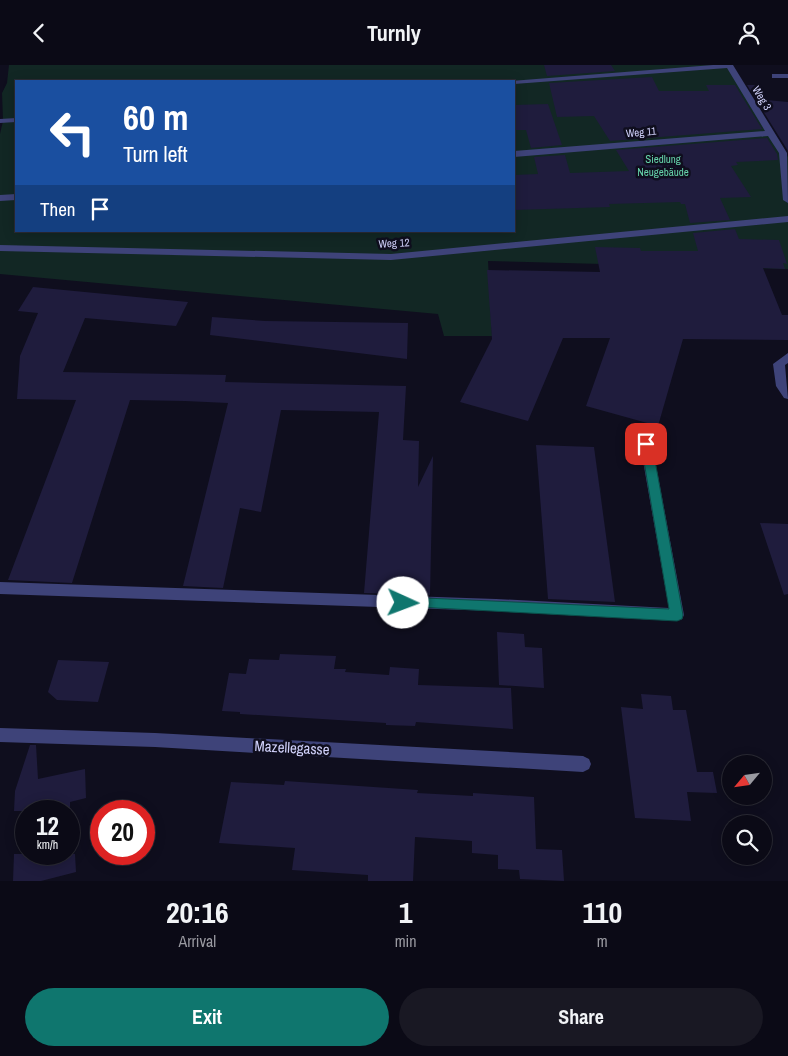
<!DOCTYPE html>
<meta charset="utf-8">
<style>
body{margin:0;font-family:"Archivo Narrow",sans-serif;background:#191823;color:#f1f3f6;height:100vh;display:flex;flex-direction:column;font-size:19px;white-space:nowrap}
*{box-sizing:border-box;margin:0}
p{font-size:16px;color:#9a9aa1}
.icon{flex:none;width:28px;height:28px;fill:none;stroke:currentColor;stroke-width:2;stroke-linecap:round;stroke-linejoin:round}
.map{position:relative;height:816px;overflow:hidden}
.sheet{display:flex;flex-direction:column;background:#0b0a16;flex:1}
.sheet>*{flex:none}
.guide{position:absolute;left:15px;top:15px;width:500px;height:152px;border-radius:0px;box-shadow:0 2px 12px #0003,0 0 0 1px #2b2b35;background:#1a4fa0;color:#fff;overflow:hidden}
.needle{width:32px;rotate:241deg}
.buttons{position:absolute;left:722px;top:690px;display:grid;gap:10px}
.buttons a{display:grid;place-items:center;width:50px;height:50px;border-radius:50%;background:#0b0a16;box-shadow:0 2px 12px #0003,0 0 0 1px #2b2b35;font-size:25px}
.speed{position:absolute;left:15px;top:735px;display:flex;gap:10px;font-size:25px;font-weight:700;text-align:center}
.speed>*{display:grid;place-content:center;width:65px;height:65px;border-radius:50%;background:#0b0a16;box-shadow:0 2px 12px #0003,0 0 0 1px #2b2b35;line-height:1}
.speed small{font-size:12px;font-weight:400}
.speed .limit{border:8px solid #d22;background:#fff;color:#111}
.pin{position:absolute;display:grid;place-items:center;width:42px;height:42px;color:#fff;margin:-21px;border-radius:10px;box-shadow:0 2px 8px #0006}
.me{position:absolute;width:55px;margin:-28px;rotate:92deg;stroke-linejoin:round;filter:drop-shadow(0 0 4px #0008)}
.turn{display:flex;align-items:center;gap:18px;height:105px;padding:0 25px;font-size:22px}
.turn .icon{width:65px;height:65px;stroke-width:2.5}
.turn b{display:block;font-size:35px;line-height:42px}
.then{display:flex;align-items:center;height:48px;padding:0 25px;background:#0003;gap:10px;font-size:19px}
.eta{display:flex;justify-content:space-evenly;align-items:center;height:85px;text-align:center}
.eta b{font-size:30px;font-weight:800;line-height:35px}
.primary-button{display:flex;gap:10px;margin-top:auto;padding:10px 25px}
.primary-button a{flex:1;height:58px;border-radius:30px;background:#0f766e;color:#fff;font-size:20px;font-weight:800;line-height:58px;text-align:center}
.primary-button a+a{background:#191823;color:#f1f3f6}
header{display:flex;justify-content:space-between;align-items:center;height:65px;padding:0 25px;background:#0b0a16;font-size:22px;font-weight:800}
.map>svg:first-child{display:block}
.green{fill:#122724;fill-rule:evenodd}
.building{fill:#1f1c3d}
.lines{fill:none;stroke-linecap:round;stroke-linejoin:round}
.minor{fill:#3e4379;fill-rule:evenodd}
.route{fill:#0f766e;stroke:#0a4d48}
.labels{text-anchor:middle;stroke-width:5;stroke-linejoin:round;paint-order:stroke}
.far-street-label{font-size:11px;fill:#d0d1fa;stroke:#0f0e1e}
.far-park-label{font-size:11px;fill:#65d2a9;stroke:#0f0e1e}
.near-street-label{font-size:15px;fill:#d0d1fa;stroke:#0f0e1e}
</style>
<header><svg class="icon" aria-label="back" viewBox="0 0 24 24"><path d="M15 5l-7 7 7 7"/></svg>Turnly<svg class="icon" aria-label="person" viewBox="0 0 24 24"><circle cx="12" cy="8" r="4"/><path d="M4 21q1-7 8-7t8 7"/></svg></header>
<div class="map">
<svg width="788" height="816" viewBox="0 0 788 816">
<rect width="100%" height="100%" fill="#0f0e1e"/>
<path class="green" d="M9 0H732L788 92V204L488 196 492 271H444L438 249 0 209V69L3 56 2 28 7 18ZM16 16H514V166H16Z"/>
<g class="building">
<path d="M544 0H611L615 6 547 11Z"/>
<path d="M652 12 659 26H709L706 20H735L762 64 610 76 594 51 557 52 549 18Z"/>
<path d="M747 20H757L766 35 788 37V86Z"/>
<path d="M548 39 562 80 531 83 526 65H514V40Z"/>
<path d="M767 73 777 89 778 95 736 97 738 100 731 101 751 132 720 133 730 155 690 158 685 139H681L680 137 609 139 610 142 514 145V110L538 109 534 92 565 90 570 108 629 106 616 85Z"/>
<path d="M735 164 739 174 779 175 787 199 783 198 785 204 763 203 782 250H788V275L683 274 658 361 586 341 610 273H563L528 356 460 337 492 274 487 205 600 207 595 182 640 183 641 186H698L693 168Z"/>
<path d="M33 222 188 237 176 261 85 253 63 307 226 310 225 317 406 321 403 375 419 376 418 422 433 391 430 530 364 528 379 347 281 345 261 447 240 443 223 523 183 521 228 338 185 336 130 335 72 518 8 515 76 335 17 334 20 291 38 248 18 246Z"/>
<path d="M212 252 265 256 408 258 407 294 210 270Z"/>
<path d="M536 380 594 382 615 537 548 534Z"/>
<path d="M760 458 788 459V529L784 530Z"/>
<path d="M497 567 524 569 525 582 542 583 544 623 499 620Z"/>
<path d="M280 589 336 591 334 604H346L345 607 389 610 390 602 419 604 418 620 511 623 513 664 416 657 415 661 386 660V658L240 649V647L222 646 229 608 246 609 249 594 279 595Z"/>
<path d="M58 595 109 597 98 637 57 635 48 627Z"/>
<path d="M641 629 671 631 673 645H686L697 707H713L717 728 687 727 691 756 635 753 621 642 643 644Z"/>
<path d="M30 680H36L38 714 85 704 86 733 70 737V746H14L15 726Z"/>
<path d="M285 716 418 725 417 728 473 731V728L534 732 536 784 562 785 564 816 520 814 519 805 498 804V790L472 788V776L415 772 413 816H368V810L292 805 295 783 219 778 231 717 284 720Z"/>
<path d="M14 789H75L76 807 41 816H13Z"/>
</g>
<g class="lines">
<g class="minor">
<path d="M713 0H733L787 88 788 138 783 135 779 88 768 71 514 92V86L765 66 727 3 514 19V16H511Z"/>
<rect x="772" y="9" width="16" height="4"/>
<path d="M16 53V57L0 58V54Z"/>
<path d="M16 129V135L0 136V130Z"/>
<path d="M788 151V157L391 195 0 186V180L391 189Z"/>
<path d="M788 288V298L785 300 788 334 784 333 776 321 773 299Z"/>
<path d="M646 375 652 379 684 550 682 554 677 556 496 546 0 529V517L496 534 669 543 640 379Z"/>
<path d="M0 663 155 668 583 691 589 694 591 699 589 704 583 707 155 682 0 677Z"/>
</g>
</g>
<path class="route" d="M646 375 652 379 683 550 682 554 677 556 399 541 397 538 399 534 403 532 669 544 641 379Z"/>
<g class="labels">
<g class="far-street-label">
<text transform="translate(762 33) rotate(59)" y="4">Weg 3</text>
<text transform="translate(641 67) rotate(-5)" y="4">Weg 11</text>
<text transform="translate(394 178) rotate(-3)" y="4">Weg 12</text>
</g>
<g class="far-park-label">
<text x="663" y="98">Siedlung<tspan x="663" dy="13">Neugebäude</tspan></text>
</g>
<g class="near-street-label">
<text transform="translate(292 683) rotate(3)" y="5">Mazellegasse</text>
</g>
</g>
</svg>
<div class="buttons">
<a><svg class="needle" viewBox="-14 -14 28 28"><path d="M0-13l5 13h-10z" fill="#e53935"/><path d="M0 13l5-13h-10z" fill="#9a9aa1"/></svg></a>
<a><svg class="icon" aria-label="search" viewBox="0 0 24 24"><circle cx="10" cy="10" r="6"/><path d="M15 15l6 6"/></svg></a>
</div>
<div class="speed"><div>12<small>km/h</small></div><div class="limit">20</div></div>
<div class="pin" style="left:646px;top:379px;background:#d93025"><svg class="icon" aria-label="arrive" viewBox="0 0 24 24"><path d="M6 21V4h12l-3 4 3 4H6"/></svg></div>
<svg class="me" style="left:403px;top:538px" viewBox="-20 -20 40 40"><circle r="19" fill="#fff"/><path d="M0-13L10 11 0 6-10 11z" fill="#0f766e"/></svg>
<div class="guide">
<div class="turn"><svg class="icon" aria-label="left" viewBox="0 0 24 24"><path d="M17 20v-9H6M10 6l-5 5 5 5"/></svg><div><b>60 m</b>Turn left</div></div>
<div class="then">Then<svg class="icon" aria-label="arrive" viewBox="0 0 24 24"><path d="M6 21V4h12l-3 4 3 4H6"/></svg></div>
</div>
</div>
<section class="sheet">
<div class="eta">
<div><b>20:16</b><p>Arrival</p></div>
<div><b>1</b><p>min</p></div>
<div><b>110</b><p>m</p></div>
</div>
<div class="primary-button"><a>Exit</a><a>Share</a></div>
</section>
